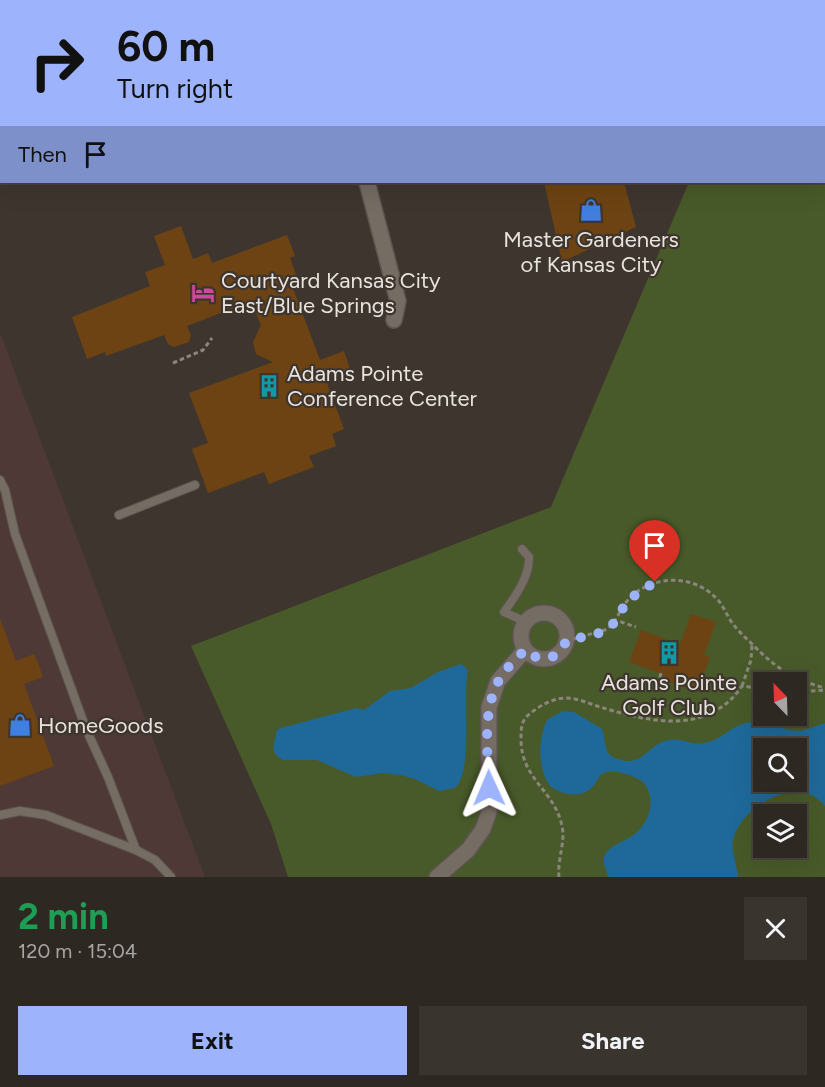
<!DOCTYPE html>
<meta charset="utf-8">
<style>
body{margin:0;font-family:Figtree,sans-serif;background:#3a342f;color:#f1f3f6;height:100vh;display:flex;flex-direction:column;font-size:22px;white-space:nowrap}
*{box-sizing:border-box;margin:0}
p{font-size:20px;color:#a7a6a5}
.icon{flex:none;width:33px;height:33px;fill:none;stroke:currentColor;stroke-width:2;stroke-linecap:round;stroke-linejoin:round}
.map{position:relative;height:877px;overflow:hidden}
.sheet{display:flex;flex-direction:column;background:#2e2822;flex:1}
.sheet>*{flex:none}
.top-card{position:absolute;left:0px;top:0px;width:825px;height:183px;box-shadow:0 6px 24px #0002,0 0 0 2px #494440;background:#9db4fd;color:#111;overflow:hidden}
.needle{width:39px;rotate:337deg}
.controls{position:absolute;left:753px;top:672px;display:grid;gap:12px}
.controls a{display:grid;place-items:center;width:54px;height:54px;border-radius:0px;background:#2e2822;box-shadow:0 6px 24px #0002,0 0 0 2px #494440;font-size:30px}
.pin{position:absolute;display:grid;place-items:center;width:51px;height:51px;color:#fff;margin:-62px -26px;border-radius:50% 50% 50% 0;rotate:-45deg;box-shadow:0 0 6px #0007}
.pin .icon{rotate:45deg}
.me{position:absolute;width:66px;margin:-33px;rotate:359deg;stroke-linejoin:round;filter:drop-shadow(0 0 4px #0008)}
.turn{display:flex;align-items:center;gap:21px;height:126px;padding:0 18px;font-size:27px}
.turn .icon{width:78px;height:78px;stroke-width:2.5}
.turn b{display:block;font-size:42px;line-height:51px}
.then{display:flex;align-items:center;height:57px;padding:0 18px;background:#0003;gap:12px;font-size:22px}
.round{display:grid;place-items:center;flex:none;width:63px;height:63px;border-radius:0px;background:#3a342f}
.headline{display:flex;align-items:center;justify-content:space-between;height:102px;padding:0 18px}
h1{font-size:36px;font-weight:700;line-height:45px;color:#1e9e55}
.cta{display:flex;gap:12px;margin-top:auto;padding:12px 18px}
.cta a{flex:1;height:69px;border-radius:0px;background:#9db4fd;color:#111;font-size:24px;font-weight:700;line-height:69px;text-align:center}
.cta a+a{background:#3a342f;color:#f1f3f6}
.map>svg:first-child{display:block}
.commercial{fill:#4e3936}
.green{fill:#485a29;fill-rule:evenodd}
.water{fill:#1f699a;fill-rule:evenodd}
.building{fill:#6d4313}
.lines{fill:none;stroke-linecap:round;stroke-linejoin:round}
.lane-casing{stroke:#5c544e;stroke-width:10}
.street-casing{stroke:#5c544e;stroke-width:18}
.highway-casing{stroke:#5c544e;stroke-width:28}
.path{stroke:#8b857e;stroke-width:3;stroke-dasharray:4.5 3;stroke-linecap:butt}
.lane{stroke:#756c63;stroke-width:8}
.street{stroke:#756c63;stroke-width:15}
.highway{stroke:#b46a7c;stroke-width:26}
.route{stroke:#9db4fd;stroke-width:10;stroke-dasharray:0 18}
.labels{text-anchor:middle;stroke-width:4.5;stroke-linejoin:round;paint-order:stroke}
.poi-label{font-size:22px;fill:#e8e3de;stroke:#3e362e;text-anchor:start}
</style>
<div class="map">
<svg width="825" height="877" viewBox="0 0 825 877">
<rect width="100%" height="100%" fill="#3e362e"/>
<path class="commercial" d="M0 333 205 877H0Z"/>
<g class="green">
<path d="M181 0H525L176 1Z"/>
<path d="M730 0H825V877H288L271 824 191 646 551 507 689 182H824V2L725 1ZM764 682H796V716H764ZM764 748H796V782H764ZM764 814H796V848H764Z"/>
</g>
<g class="water">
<path d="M461 664 468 670C462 698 474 770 455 788L439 791 415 779 401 775 383 773 356 777 317 760H283L276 755 273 748 277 730 281 728 356 708 364 710 390 691 411 688 438 672Z"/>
<path d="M563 711 574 712 602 729C608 745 601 755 621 760 644 766 649 743 669 740 682 737 691 746 704 743 724 740 733 722 754 722 769 722 784 731 799 731 805 731 818 725 825 723V806C799 773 740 806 733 840 731 850 737 866 738 877H609C593 847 618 847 635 834 651 821 657 796 642 781 632 775 616 769 604 773 599 775 598 779 595 784 584 799 565 796 551 787 537 770 538 739 547 720ZM764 748H796V782H764Z"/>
</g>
<g class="building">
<path d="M544 182H624L636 227 562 262Z"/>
<path d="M181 226 193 259 208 253 212 263 287 235 295 256 290 258 298 280 291 283 320 360 344 351 350 369 325 378 344 429 332 434 336 446 309 456 314 467 269 484 264 472 208 493 192 449 208 443 189 393 273 362 256 354 253 342 261 325 254 309 258 307 255 300 187 326 191 335 189 342 174 347 168 344 164 335 106 356 105 352 87 359 72 317 150 286 145 272 165 265 154 236Z"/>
<path d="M691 614 716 622 704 655 710 657 698 692 663 680 665 675 629 662 641 630 680 644Z"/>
<path d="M0 619 16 661 34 654 39 665 43 677 24 684 54 766 0 786Z"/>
</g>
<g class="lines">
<g class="lane-casing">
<g id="lane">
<path d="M0 480 5 490 15 534 86 729 108 777 136 850"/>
<path d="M119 515 195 485"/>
<path d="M522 549 529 557C530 576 515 597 504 612L526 622"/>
<path d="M0 815 20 811 46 815 136 850 155 860 171 877"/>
</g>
</g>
<g class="street-casing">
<g id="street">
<path d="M581 2 587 0"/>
<path d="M0 146 2 145"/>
<path d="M367 182 398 301 394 320"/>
<circle cx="544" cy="636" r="23"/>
<path d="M437 877 468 850 483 829 489 812V707L498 681 525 650"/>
</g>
</g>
<g class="highway-casing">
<g id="highway">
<path d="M114 2 120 0"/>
<path d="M0 31 2 30"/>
</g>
</g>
<g class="path">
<path d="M653 2 659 0"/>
<path d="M0 168H2"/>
<path d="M173 363 203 350 212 338"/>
<path d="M613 624 621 622 636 627"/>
<path d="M566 641 608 629C619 618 622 603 635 593 661 574 696 576 718 600 724 607 727 616 733 624 738 631 745 637 752 644 776 668 792 679 825 688"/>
<path d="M742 686 751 660 752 645"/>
<path d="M656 692 661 673"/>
<path d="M796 692 825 690"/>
<path d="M559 877C557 857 567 841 561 822 552 789 521 778 521 739 521 731 521 723 526 717 535 709 547 701 558 699 571 696 583 701 594 705 644 721 707 738 742 686L764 689"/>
</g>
<use href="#lane" class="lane"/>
<use href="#street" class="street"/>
<use href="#highway" class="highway"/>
</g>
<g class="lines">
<path class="route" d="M489 788C488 754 482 713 498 682 504 670 516 659 525 650 540 664 559 660 566 641L604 632 613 624 628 600 655 582"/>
</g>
<defs>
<g id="shop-bare" transform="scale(1.8)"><path d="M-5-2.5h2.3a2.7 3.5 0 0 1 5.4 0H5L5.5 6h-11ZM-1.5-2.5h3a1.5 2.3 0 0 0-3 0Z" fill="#3f7fe0" stroke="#3e362e" stroke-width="2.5" paint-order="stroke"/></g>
<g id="hotel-bare" transform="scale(1.8)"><path d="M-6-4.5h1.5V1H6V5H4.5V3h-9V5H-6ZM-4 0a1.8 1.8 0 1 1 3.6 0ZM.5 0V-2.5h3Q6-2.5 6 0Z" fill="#d1479c" stroke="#3e362e" stroke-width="2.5" paint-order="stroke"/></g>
<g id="building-bare" transform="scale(1.8)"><path d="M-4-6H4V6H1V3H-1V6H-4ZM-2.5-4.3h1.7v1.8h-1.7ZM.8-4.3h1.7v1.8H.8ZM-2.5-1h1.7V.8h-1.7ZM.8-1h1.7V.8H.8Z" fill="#0f9aa8" stroke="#3e362e" stroke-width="2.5" paint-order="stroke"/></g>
</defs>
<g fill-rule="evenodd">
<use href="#shop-bare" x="591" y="210"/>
<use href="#hotel-bare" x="203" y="293"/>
<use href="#building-bare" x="269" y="386"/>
<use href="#building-bare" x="669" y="653"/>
<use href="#shop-bare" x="20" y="725"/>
</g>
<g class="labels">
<g class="poi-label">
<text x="591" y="247" text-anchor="middle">Master Gardeners<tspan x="591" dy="25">of Kansas City</tspan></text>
<text x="221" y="288">Courtyard Kansas City<tspan x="221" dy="25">East/Blue Springs</tspan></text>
<text x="287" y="381">Adams Pointe<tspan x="287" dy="25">Conference Center</tspan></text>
<text x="669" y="690" text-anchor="middle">Adams Pointe<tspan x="669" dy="25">Golf Club</tspan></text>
<text x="38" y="733">HomeGoods</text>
</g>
</g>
</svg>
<div class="controls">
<a><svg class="needle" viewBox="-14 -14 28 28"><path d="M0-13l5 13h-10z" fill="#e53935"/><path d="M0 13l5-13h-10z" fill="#a7a6a5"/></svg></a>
<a><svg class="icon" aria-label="search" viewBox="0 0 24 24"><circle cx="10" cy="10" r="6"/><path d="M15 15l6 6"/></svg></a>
<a><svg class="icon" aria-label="layers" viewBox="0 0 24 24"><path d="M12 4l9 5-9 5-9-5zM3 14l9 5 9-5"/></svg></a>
</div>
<div class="pin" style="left:655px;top:582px;background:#d93025"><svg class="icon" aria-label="arrive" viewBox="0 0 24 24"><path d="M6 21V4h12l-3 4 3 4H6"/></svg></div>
<svg class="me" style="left:489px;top:788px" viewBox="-20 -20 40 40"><path d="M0-17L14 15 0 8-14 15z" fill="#9db4fd" stroke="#fff" stroke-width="4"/></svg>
<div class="top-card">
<div class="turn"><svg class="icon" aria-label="right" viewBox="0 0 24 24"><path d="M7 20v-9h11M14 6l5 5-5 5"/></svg><div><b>60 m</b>Turn right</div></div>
<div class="then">Then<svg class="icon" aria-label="arrive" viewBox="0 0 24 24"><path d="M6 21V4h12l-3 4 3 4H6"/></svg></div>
</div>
</div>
<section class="sheet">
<div class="headline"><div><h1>2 min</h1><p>120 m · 15:04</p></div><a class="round"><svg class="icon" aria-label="close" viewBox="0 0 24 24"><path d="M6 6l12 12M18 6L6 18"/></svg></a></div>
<div class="cta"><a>Exit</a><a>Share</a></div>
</section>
